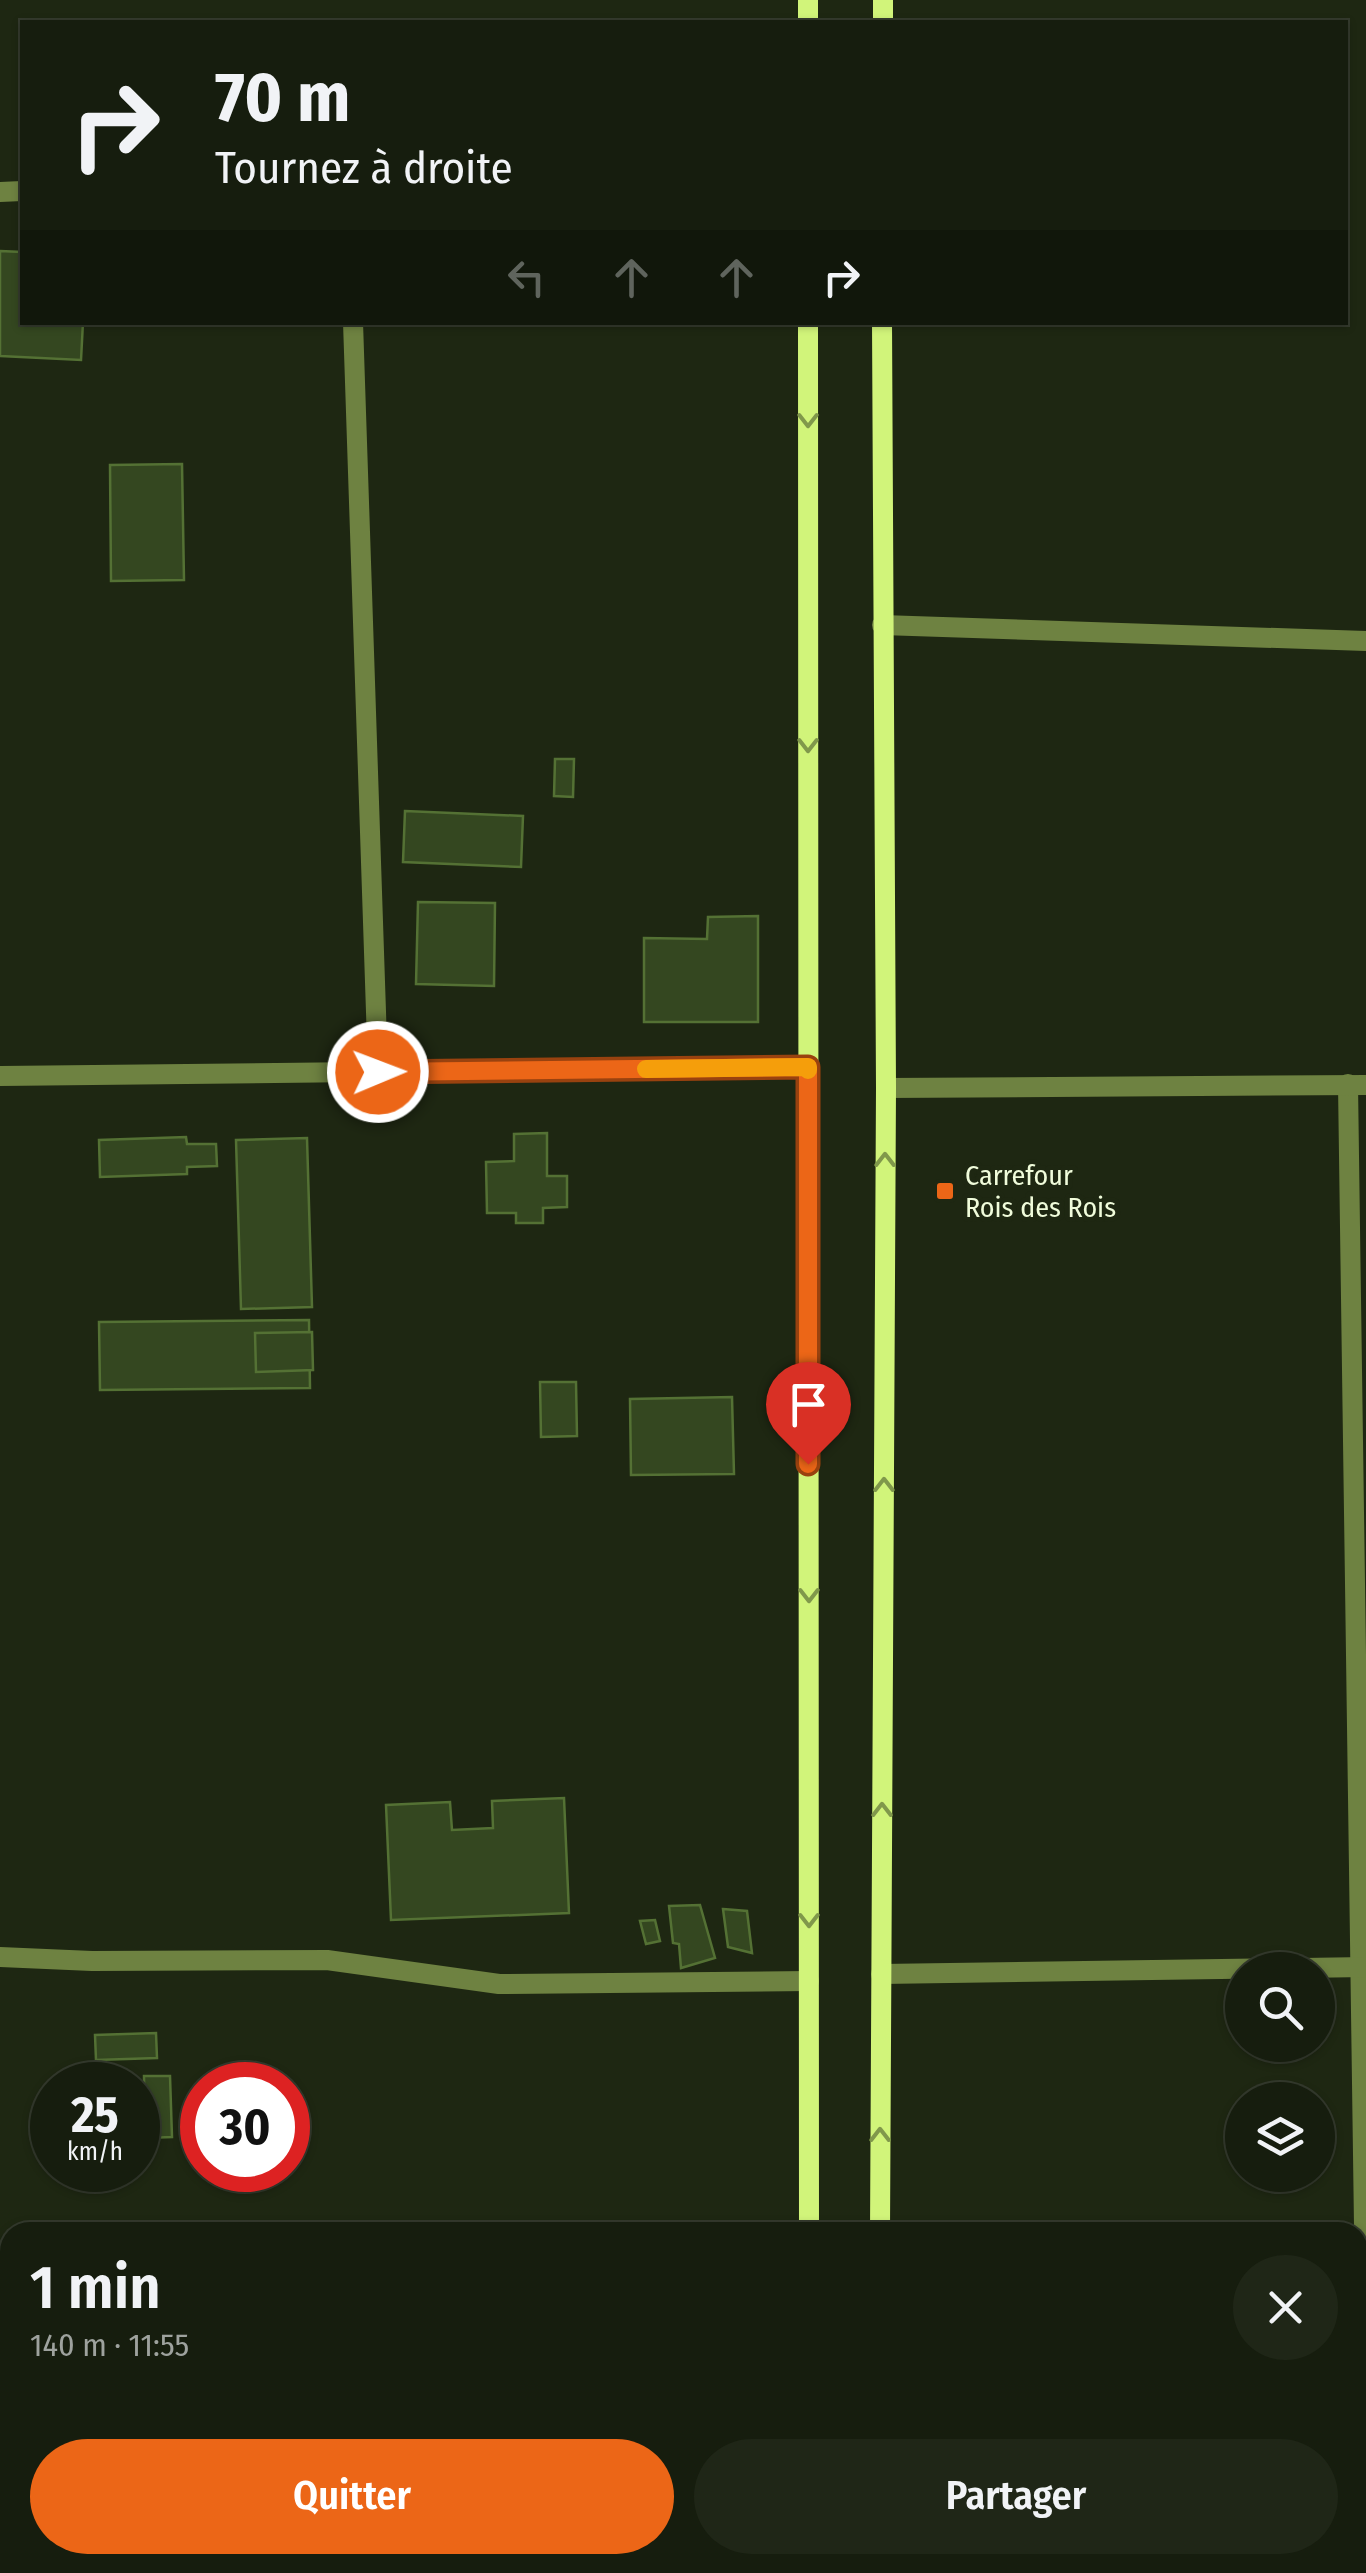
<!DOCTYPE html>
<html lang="fr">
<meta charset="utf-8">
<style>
body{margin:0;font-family:"Fira Sans Condensed",sans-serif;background:#1f2617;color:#f1f3f6;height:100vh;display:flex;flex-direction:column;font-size:38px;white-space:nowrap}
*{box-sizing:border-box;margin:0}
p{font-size:32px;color:#9ea29e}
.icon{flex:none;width:55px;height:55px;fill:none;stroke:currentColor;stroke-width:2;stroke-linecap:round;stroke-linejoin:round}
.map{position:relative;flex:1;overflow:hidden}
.panel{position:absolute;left:0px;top:2222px;width:1368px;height:352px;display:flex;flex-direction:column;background:#161d0e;border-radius:30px 30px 0 0;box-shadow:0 2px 8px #0004,0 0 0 2px #353b2e}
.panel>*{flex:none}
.banner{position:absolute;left:20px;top:20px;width:1328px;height:305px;border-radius:0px;box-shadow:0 2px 8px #0004,0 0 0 2px #353b2e;background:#161d0e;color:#f1f3f6;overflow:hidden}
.buttons{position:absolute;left:1225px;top:1952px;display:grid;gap:20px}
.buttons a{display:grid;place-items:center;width:110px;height:110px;border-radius:50%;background:#161d0e;box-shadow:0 2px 8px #0004,0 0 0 2px #353b2e;font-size:50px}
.speed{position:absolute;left:30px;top:2062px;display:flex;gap:20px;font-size:50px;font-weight:700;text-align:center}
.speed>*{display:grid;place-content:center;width:130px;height:130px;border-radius:50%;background:#161d0e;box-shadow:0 2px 8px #0004,0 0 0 2px #353b2e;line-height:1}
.speed small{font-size:25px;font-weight:400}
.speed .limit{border:15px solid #d22;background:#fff;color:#111}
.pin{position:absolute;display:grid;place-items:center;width:85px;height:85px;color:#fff;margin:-102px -42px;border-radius:50% 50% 50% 0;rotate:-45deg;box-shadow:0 0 10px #0007}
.pin .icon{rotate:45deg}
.me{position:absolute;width:110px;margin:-55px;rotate:89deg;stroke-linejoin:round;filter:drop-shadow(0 0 8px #0008)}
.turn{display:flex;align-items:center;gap:35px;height:210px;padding:0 30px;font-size:45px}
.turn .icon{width:130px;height:130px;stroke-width:2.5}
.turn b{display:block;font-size:70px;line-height:85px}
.lanes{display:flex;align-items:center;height:95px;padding:0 30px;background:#0003;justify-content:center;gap:50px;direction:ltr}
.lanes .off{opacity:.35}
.round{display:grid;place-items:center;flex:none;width:105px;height:105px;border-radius:52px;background:#1f2617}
.head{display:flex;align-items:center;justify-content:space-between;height:170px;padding:0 30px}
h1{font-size:60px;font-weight:600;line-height:75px}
.action{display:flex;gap:20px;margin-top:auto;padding:20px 30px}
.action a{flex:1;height:115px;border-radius:60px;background:#ec6617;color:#fff;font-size:40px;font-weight:600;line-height:115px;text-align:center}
.action a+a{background:#1f2617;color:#f1f3f6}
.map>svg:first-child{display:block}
.building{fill:#344720;stroke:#547134;stroke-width:2.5}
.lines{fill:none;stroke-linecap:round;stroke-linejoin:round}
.minor{stroke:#6e8241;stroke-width:20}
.secondary{stroke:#d1f47a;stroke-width:20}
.oneway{stroke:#80984b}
.route-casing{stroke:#99420f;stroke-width:25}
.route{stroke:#ec6617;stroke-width:18}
.slow{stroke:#f59e0b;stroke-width:18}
.poi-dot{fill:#ec6617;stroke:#1e2712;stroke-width:4}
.labels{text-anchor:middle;stroke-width:10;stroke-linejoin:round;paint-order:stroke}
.poi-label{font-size:28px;fill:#f0fcdb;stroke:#1e2712;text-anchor:start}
</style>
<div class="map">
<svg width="1366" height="2573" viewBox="0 0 1366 2573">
<rect width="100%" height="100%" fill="#1e2712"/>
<g class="building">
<path d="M0 251 22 252V322H83L81 360 0 356Z"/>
<path d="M182 464 184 580 111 581 110 465Z"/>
<path d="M555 759H574L573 797 554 796Z"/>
<path d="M405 811 523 816 521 867 403 862Z"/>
<path d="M418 902 495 903 494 986 416 984Z"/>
<path d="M758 916V1022H644V938L707 939 708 917Z"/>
<path d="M547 1133V1176H567V1207L543 1208V1223H516V1213H487L486 1162 514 1161V1134Z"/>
<path d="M186 1137 187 1144H216L217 1166 187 1167V1174L100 1177 99 1140Z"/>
<path d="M307 1138 312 1307 241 1309 236 1140Z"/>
<path d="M309 1320 310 1388 100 1390 99 1322Z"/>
<path d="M312 1332 313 1370 256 1372 255 1333Z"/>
<path d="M540 1382H576L577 1436 541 1437Z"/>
<path d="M732 1397 734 1474 631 1475 630 1399Z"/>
<path d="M564 1798 569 1913 391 1920 386 1805 450 1802 452 1830 493 1828 492 1801Z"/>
<path d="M700 1905 715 1958 681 1968 679 1944 673 1943 669 1906Z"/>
<path d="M723 1909 747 1911 752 1953 728 1947Z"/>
<path d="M655 1920 660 1941 646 1944 640 1921Z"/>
<path d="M156 2033 157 2058 96 2060 95 2035Z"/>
<path d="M144 2076H170L172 2137 145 2138Z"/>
</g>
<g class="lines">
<g class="minor">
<path d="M0 192 22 191"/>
<path d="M353 322 378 1072"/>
<path d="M882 625 1366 641"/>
<path d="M0 1076 808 1067"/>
<path d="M1348 1084 1366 2368"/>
<path d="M886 1088 1366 1085"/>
<path d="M0 1957 92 1961 327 1960 499 1984 809 1981"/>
<path d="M881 1974 1366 1967"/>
<path d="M0 2425 10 2424"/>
<path d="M339 2565 341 2573"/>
</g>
<g class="secondary">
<path d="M808 0V22"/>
<path d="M883 22V0"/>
<path d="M808 322 809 2232"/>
<path d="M880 2232 886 1088 882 322"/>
<path d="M808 2573V2565"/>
<path d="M879 2573 880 2565"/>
</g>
</g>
<defs><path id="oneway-chevron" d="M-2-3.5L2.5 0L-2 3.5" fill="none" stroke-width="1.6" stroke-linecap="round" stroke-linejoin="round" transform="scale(2.5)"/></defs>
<g class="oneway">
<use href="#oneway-chevron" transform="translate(808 420) rotate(90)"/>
<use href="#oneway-chevron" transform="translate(808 745) rotate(90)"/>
<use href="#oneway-chevron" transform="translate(885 1160) rotate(-90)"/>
<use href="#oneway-chevron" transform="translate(884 1485) rotate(-90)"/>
<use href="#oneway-chevron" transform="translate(809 1595) rotate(90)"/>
<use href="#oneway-chevron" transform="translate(882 1810) rotate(-90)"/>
<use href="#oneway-chevron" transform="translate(809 1920) rotate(90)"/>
<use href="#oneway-chevron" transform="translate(880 2135) rotate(-90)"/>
</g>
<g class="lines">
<g class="route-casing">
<path id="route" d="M378 1072 808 1067V1464"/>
</g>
<use href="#route" class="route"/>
<path class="slow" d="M646 1069 808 1067V1070"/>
</g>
<rect class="poi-dot" x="935" y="1181" width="20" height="20" rx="5"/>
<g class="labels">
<g class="poi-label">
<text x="965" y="1185">Carrefour<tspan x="965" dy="32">Rois des Rois</tspan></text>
</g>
</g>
</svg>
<div class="buttons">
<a><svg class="icon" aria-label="search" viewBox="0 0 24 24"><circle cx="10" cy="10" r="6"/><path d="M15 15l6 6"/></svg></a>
<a><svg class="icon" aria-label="layers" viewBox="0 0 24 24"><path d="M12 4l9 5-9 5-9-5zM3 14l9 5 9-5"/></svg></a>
</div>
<div class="speed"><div>25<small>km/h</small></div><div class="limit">30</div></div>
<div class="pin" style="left:808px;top:1464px;background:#d93025"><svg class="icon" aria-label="arrive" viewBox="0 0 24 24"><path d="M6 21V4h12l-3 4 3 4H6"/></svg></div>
<svg class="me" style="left:378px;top:1072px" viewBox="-20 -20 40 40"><circle r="17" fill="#ec6617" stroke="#fff" stroke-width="3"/><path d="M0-11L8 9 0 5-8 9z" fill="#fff"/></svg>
<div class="banner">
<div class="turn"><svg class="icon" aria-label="right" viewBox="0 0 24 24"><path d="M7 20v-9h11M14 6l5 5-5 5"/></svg><div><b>70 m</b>Tournez à droite</div></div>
<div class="lanes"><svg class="icon off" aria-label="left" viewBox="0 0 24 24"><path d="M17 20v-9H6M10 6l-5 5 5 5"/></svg><svg class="icon off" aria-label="ahead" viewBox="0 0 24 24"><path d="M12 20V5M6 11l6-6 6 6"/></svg><svg class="icon off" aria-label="ahead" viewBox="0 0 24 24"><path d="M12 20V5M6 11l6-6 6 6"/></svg><svg class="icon" aria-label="right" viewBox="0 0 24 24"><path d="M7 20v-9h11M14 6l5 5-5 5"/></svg></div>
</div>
<section class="panel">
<div class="head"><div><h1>1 min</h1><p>140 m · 11:55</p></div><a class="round"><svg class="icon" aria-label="close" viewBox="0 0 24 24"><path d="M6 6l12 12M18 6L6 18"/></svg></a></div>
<div class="action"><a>Quitter</a><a>Partager</a></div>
</section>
</div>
